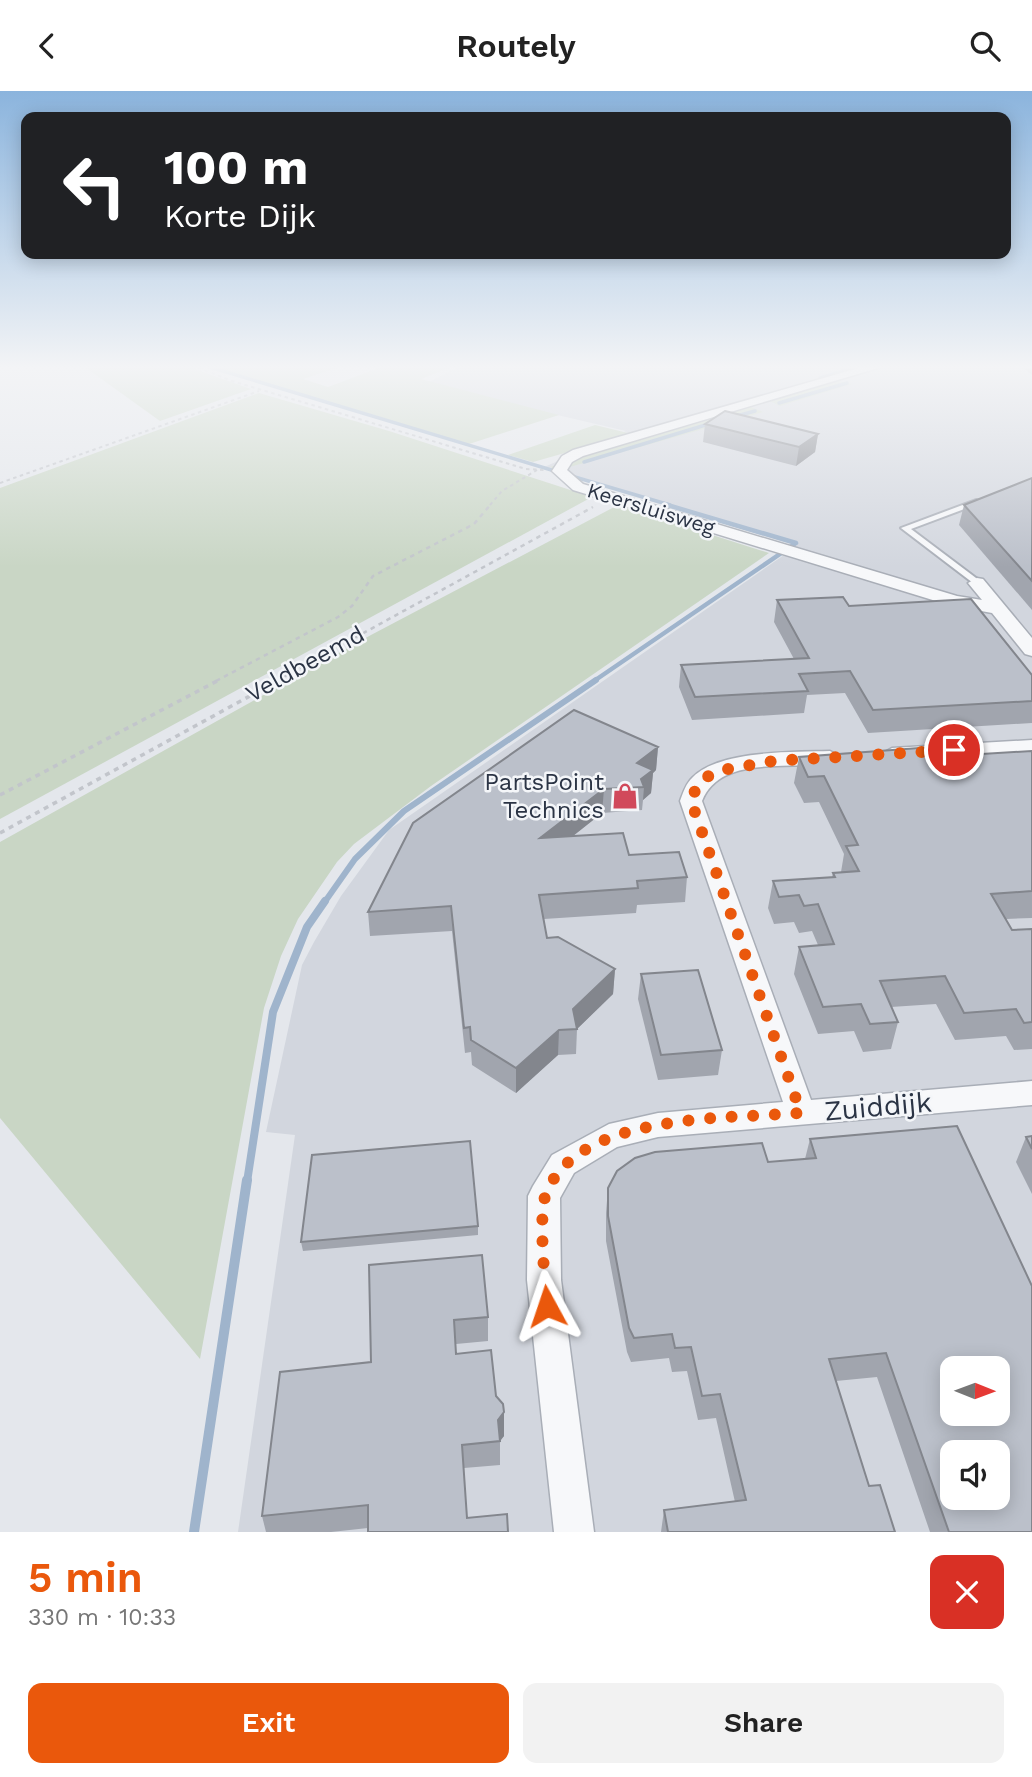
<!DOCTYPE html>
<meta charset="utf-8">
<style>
body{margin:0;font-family:"Work Sans",sans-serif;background:#f2f2f2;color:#222;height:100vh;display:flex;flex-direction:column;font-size:26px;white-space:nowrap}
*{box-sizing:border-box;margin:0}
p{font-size:23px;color:#767676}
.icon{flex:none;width:38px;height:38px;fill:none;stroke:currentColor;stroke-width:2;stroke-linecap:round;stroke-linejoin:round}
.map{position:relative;height:1441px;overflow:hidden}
.side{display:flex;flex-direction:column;background:#fff;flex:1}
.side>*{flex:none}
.top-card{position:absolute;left:21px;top:21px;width:990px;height:147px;border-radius:14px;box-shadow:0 4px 18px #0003;background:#202124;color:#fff;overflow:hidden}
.needle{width:46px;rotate:91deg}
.controls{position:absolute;left:940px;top:1265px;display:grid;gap:14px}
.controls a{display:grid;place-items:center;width:70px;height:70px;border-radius:14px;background:#fff;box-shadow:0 4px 18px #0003;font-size:35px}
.pin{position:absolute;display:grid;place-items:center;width:60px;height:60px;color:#fff;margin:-30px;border:4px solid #fff;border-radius:50%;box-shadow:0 2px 7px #0007}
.me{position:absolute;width:77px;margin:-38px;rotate:355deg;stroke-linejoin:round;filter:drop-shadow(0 0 5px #0008)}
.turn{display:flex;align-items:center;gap:24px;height:147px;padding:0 28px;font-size:32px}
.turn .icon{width:91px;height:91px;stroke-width:2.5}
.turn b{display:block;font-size:49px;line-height:60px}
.round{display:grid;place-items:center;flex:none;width:74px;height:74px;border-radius:14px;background:#f2f2f2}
.headline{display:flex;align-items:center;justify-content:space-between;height:119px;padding:0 28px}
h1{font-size:42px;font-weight:600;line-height:52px;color:#ea580c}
.primary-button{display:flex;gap:14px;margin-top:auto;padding:14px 28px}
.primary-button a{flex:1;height:80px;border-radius:14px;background:#ea580c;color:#fff;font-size:28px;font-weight:600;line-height:80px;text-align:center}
.primary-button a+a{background:#f2f2f2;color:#222}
header{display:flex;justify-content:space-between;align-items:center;height:91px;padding:0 28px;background:#fff;font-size:32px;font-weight:600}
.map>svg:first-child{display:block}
.built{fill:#d2d6de;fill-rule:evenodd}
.green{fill:#c9d6c5}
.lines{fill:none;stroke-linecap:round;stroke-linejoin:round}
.stream-far4{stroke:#9fb4cc;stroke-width:3.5}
.stream-far3{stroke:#9fb4cc;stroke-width:4.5}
.stream-far2{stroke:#9fb4cc;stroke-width:6}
.stream-far1{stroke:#9fb4cc;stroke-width:8}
.stream{stroke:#9fb4cc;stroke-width:10}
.lane-casing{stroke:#a9aeb7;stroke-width:4}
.street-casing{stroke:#a9aeb7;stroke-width:3}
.path-far2{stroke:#c2c5cb;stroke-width:2;stroke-dasharray:3.5 3.5;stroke-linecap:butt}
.path-far1{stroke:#c2c5cb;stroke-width:2.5;stroke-dasharray:4.5 4.5;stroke-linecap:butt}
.path{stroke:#c2c5cb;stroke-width:3.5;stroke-dasharray:5 5;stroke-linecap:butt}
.lane{fill:#f7f8fa;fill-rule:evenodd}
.street{fill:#f7f8fa;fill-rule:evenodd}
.wall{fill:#a1a5ae}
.shaded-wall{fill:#83868d}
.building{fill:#bbc0ca;stroke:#83868d;stroke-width:2;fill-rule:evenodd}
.route{stroke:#ea580c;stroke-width:12;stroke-dasharray:0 21.6}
.labels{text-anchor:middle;stroke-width:5;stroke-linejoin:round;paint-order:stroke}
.far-street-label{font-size:21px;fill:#2b3445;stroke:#f4f6f9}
.street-label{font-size:24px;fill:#2b3445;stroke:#f4f6f9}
.poi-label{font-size:24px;fill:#2b3445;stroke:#f4f6f9;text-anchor:end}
.near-street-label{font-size:28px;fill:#2b3445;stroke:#f4f6f9}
</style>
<header><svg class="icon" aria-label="back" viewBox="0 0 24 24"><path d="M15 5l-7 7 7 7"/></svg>Routely<svg class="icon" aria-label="search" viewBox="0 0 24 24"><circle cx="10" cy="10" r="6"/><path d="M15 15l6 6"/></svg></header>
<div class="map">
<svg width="1032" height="1441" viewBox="0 0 1032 1441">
<rect width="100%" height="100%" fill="#e4e7ec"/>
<path class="built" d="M462 274H1032V1441H238L295 1044 266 1041 302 874 314 851 341 805 389 739 797 455 542 377 626 340 425 293ZM952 1278H998V1323H952ZM952 1362H998V1407H952Z"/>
<g class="green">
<path d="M82 274H183L251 298 160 330Z"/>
<path d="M203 274H345L303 288 328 296 387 274H456L421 288 559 324 469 353Z"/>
<path d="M837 290 852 293 780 315 770 310Z"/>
<path d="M259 302 389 340 592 406 0 728V397Z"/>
<path d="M751 316 763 321 559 379 550 376Z"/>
<path d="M595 334 632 343 533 371 508 364Z"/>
<path d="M618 414 769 462 431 695 354 753 337 771 298 828 281 865 264 917 200 1268 0 1027V751L371 544Z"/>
</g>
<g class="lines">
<g class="stream-far4">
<path d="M203 274 558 381"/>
<path d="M0 275 7 274"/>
<path d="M820 287 863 274"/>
<path d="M779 312 847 292"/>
<path d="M733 326 755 320"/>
<path d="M584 371 712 332"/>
<path d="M568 384 670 414"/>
</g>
<path class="stream-far3" d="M594 590 796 452 664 413"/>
<path class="stream-far2" d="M324 812 355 768 404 720 596 589"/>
<path class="stream-far1" d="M247 1091 273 921 307 836 325 810"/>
<path class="stream" d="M194 1441 247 1089"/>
<g class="lane-casing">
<path id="lane" d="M976 409 983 411 911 438 980 490V494L977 495 901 437Z"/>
</g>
<g class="street-casing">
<g id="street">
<path d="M869 274H888L583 365 572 371 567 379 583 393 957 505 982 509 968 492 977 487 983 488 1032 547V565L1025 563 992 522 949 514 573 399 552 380 562 365 573 359Z"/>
<path d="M1032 649V661L892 669 881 663 892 657Z"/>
<path d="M830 660 841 666 838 671C797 681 721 661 702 710L811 1009 1032 990V1014L658 1046 617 1056 574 1082 560 1107 561 1189 594 1441H554L527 1189 528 1105 533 1095 552 1064 609 1033 658 1022 783 1011 680 710C683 702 686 692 693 686 720 659 794 661 830 660Z"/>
</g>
</g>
<g class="path-far2">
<path d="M192 274 232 290 526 378 545 379"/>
<path d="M0 392 259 300"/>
<path d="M490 414 502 400 537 379"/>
</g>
<g class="path-far1">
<path d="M216 590 338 526 352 515 373 485 474 433 491 413"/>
<path d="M276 590 593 416"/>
</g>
<g class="path">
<path d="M0 704 219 589"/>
<path d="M0 742 279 589"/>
</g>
<use href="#lane" class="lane"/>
<use href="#street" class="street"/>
</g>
<g class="wall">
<path d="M1019 274H1032V284Z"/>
<path d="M705 333 818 343 815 361 796 375 703 351Z"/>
<path d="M1032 387V519L959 434 964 414Z"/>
<path d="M777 509 849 515 1032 584V632L868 642 845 602 807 604 804 622 692 629 679 596 681 574 794 568 774 531Z"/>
<path d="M658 656 656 679 653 682 651 702 643 709 642 719 602 722 573 745 629 764 687 786 685 811 637 814 636 822 544 828 547 847 615 878 613 903 577 938 576 963 558 964 516 1002 472 974 471 961 465 962 452 840 370 845 368 821Z"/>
<path d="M1032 660V827L1006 828 1012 839 1032 838V958L1014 959 1006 945 955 949 936 913 891 916 898 931 891 958 863 961 854 940 818 943 794 883 799 856 818 854 812 840 799 842 794 831 774 833 768 817 773 790 832 786 833 782 841 781 844 763 819 711 804 712 794 692 799 666 924 664 933 666Z"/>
<path d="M641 883 722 959 718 984 658 989 638 908Z"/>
<path d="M1032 1045V1103L1016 1071 1026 1046Z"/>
<path d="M810 1048 1032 1441H930L877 1286 836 1290 869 1395 895 1441H661L664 1419 735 1411 716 1327 698 1329 687 1280 672 1281 669 1267 631 1271 627 1261 606 1150V1122L608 1097 768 1071 805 1068Z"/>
<path d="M478 1135V1144L303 1160 301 1151Z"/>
<path d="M369 1174 488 1226V1250L456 1253V1263L496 1305 504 1345 500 1350V1374L464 1377 368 1437 331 1441H266L262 1425 371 1271Z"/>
</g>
<g class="shaded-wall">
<path d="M818 343 815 361 796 375 799 356Z"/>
<path d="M658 656 656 679 653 682 651 702 643 709 644 696 637 672Z"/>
<path d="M604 698 602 722 540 771V747Z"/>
<path d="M615 878 613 903 577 938 573 918Z"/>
<path d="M559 939 558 964 516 1002V977Z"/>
<path d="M504 1321V1345L500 1350 498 1329Z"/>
</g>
<g class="building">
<path d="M725 320 818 343 799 356 705 333Z"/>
<path d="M1032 387V490L964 414Z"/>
<path d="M843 506 849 515 971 508 1032 584V610L873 619 850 580 799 583 808 600 695 606 681 574 809 567 777 509Z"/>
<path d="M574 619 658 656 637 672 653 679 641 688 644 696 604 698 540 747 623 742 629 764 679 761 687 786 637 790 638 797 539 804 547 847 558 846 615 878 573 918 577 938 559 939 516 977 471 949 470 936 464 937 451 815 368 821 413 732Z"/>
<path d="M919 657 924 664 933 666 1032 660V800L991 803 1012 839 1032 838V931L1024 932 1016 918 964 922 945 885 880 890 898 931 870 933 861 913 823 916 799 856 834 853 818 813 804 815 799 804 779 806 773 790 835 786 833 782 859 780 846 755 858 754 824 685 808 686 799 666Z"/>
<path d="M698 879 722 959 661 964 641 883Z"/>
<path d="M957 1035 1032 1195V1441H949L886 1262 829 1268 869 1395 880 1394 895 1441H668L664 1419 746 1409 720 1303 702 1305 691 1256 675 1257 672 1243 634 1247 629 1237 608 1125V1097L617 1080 635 1067 655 1061 762 1052 768 1071 816 1067 810 1048ZM952 1278H998V1323H952ZM952 1362H998V1407H952Z"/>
<path d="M1032 1045V1058L1026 1046Z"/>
<path d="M470 1050 478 1135 301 1151 312 1064Z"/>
<path d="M482 1164 488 1226 454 1229 456 1263 491 1259 496 1305 503 1313 504 1321 498 1329 500 1350 462 1354 467 1427 507 1423 508 1441H368V1414L262 1425 280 1281 371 1271 369 1174Z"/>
</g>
<linearGradient id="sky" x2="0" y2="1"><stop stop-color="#8bb4dd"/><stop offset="0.58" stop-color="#f3f4f6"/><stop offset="1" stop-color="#f3f4f6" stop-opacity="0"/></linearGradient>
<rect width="1032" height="476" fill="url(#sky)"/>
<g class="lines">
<path class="route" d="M547 1215C545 1193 538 1121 546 1103 578 1021 727 1028 801 1022L691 710 698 692 716 680 773 670 954 659"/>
</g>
<defs>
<g id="shop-bare" transform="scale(2.1)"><path d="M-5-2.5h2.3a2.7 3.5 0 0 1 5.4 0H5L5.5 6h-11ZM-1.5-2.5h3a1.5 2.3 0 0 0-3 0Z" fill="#d1495b" stroke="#f4f6f9" stroke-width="2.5" paint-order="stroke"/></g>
</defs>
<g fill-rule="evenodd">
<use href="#shop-bare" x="625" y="705"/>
</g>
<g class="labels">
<g class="far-street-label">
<text transform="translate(651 418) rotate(17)" y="7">Keersluisweg</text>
</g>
<g class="street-label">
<text transform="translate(305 573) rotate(-29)" y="8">Veldbeemd</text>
</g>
<g class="poi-label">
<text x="604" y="699">PartsPoint<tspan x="604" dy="28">Technics</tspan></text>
</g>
<g class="near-street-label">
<text transform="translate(878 1015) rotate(-5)" y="10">Zuiddijk</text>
</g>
</g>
</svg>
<div class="controls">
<a><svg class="needle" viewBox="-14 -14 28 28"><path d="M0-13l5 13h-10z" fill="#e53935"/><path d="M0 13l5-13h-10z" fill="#767676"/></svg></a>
<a><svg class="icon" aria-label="sound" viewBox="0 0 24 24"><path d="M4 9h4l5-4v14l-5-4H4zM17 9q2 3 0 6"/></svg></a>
</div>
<div class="pin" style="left:954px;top:659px;background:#d93025"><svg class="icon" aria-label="arrive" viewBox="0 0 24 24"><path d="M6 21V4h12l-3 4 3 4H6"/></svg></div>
<svg class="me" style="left:547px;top:1215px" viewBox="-20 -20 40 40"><path d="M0-17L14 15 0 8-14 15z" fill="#ea580c" stroke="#fff" stroke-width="4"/></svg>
<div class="top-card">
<div class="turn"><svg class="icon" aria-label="left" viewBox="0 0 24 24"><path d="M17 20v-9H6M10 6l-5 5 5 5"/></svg><div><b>100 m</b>Korte Dijk</div></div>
</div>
</div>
<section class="side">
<div class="headline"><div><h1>5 min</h1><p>330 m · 10:33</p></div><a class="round" style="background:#d93025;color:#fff"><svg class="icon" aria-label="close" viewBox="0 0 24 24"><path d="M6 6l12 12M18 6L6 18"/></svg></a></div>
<div class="primary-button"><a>Exit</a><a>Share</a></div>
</section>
